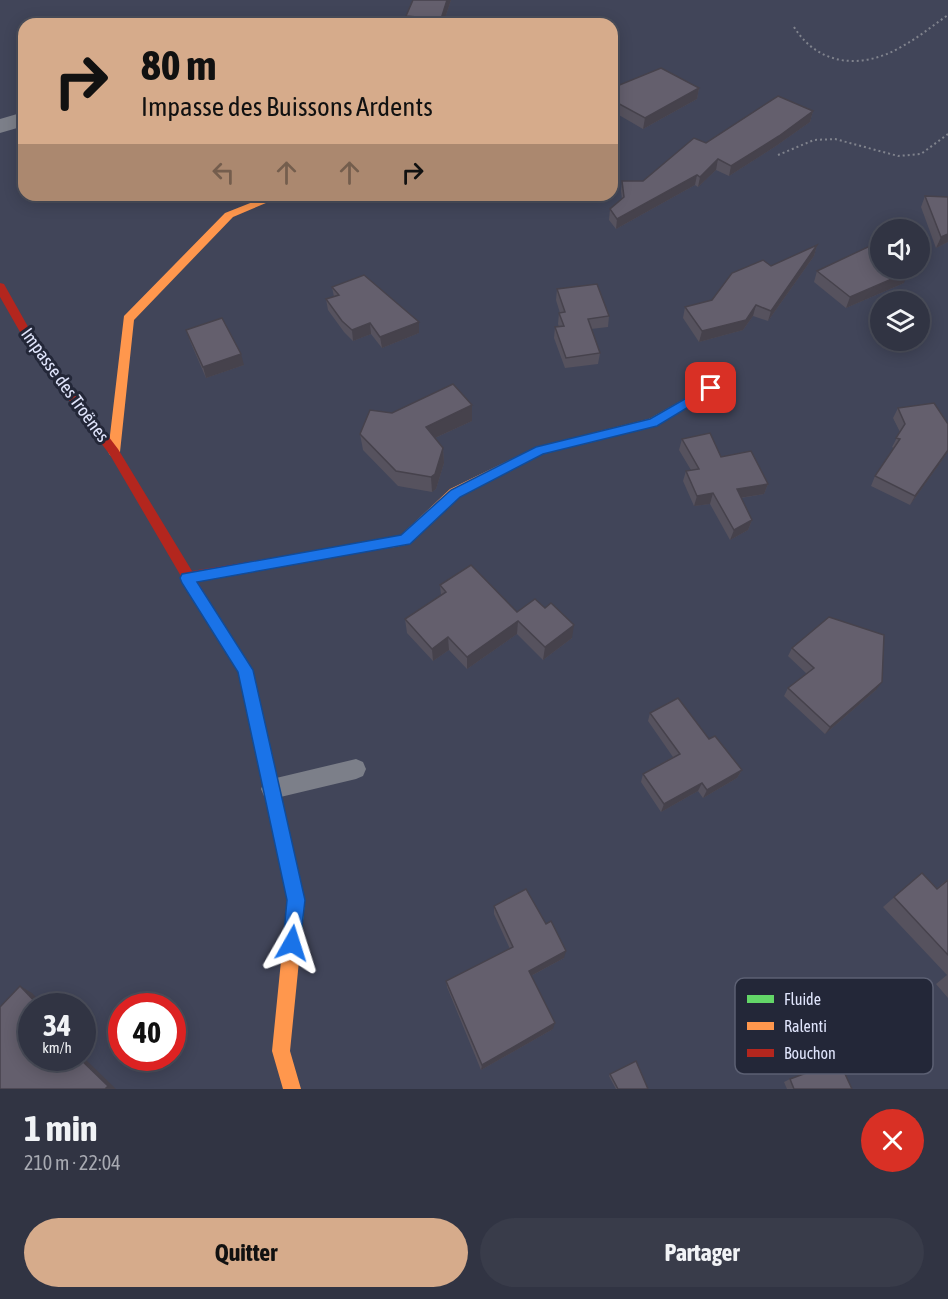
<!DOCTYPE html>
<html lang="fr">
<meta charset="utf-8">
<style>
body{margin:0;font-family:"Asap Condensed",sans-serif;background:#393c4a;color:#f1f3f6;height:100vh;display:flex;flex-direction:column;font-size:22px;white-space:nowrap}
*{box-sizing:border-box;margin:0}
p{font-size:20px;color:#a8aab2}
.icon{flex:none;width:33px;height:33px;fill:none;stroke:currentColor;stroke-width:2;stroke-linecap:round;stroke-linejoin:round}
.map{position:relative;height:1089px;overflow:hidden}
.details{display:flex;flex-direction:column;background:#313443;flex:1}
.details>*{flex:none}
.banner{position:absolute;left:18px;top:18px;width:600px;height:183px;border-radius:18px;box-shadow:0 3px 15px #0003,0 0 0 2px #4c4f5c;background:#d6ab8b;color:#111;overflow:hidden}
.tools{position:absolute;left:870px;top:219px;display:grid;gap:12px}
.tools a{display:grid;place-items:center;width:60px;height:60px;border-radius:50%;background:#313443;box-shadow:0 3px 15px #0003,0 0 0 2px #4c4f5c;font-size:30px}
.speed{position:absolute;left:18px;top:993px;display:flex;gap:12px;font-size:30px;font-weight:700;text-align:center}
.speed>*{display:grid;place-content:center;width:78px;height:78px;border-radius:50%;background:#313443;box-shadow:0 3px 15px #0003,0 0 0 2px #4c4f5c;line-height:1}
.speed small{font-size:15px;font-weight:400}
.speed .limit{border:9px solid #d22;background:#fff;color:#111}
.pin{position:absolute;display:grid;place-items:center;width:51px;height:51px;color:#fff;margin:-26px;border-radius:12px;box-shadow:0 3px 9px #0006}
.me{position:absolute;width:66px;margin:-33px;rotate:6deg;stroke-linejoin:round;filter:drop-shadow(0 0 4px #0008)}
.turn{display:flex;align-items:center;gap:21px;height:126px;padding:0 24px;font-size:27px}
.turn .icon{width:78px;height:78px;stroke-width:2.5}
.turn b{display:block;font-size:42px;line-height:51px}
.lanes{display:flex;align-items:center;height:57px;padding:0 24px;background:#0003;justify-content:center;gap:30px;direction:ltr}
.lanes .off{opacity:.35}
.round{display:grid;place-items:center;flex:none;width:63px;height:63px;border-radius:32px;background:#393c4a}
.headline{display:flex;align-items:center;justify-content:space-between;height:102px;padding:0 24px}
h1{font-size:36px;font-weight:700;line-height:45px}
.button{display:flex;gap:12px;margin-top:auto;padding:12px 24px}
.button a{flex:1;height:69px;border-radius:36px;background:#d6ab8b;color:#111;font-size:24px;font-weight:700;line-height:69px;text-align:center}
.button a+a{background:#393c4a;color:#f1f3f6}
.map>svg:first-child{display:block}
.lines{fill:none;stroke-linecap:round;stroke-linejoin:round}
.path{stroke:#80838d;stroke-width:2;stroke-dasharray:2 3;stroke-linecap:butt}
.lane{fill:#7c7f89;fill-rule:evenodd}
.street{fill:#7c7f89;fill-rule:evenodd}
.fast{fill:#63d668;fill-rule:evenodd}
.slow{fill:#ff974d;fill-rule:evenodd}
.jam{fill:#b3261e;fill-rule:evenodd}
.wall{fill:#56525e}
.shaded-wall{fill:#46424c}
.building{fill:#645f6d;stroke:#46424c;stroke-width:1.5}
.route{fill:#1a73e8;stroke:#114b97;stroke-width:1.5}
.labels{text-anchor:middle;stroke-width:6;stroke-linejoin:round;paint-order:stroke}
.street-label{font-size:18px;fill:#e0e5fc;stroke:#232738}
.key{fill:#232738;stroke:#5c6073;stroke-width:1.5}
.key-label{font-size:16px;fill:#e0e5fc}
</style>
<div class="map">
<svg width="948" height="1089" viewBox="0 0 948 1089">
<rect width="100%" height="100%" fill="#414559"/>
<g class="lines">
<g class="path">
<path d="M794 27C819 67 863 69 901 47 918 38 932 26 948 15"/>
<path d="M778 155 814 140 835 139 898 156 921 154 948 134"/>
</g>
<path class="lane" d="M356 759 363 762 366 769 363 776 356 779 272 799 264 796 261 789 264 782 272 779Z"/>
<path class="street" d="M24 112V126L0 133V119Z"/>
<path class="fast" d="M221 626 226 628 252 670 305 900 301 941 298 947 292 950 286 947 283 941 287 900 238 672 214 632 216 628Z"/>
<g class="slow">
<path d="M271 195H285L233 217 134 320 120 452 114 457 110 455 108 452 124 316 225 213Z"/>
<path d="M711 384 717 388 715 391 657 426 543 454 460 497 410 544 390 548 385 547 383 543 385 539 401 535 450 489 536 447 649 419Z"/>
<path d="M292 932 298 935 301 941 290 1051 301 1089H283L272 1051 283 941 286 935Z"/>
</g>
<path class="jam" d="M0 283 4 284 36 341 118 449 192 571 390 538 395 539 397 543 395 547 198 582 228 632 226 636 221 638 216 636 110 455 28 346 0 297Z"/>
</g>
<g class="wall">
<path d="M413 0H451L443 24H407L406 16Z"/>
<path d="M612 88H699L697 99 643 129 612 111Z"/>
<path d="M813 111 810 122 776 146 729 176 716 170 698 187 695 185 616 229 609 220 610 209 622 199 621 191 622 181H643L706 143Z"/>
<path d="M925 196 948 242 936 248 921 207Z"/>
<path d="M817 245 814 256 768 321 753 316 743 330 699 342 683 318 685 307 712 300 771 266Z"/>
<path d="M817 271 904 283 846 308 814 282Z"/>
<path d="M332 287 419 333 382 348 371 334 353 341 344 332 328 310 326 299 334 297Z"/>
<path d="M557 289 609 316 608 327 591 329 600 353 598 364 565 368 554 338 555 327H559L558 324 559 313H560L556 300Z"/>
<path d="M186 330 244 365 206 378 190 341Z"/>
<path d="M898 408 948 452 910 505 871 486 875 476 894 448 892 447 900 432 893 418Z"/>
<path d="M392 413 472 421 435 438 443 448 444 463 436 489 432 492 398 486 363 450 360 434Z"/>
<path d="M682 439 721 457 768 484 764 494 741 498 752 520 748 530 730 540 710 504 694 506 683 481 686 471 691 470 679 450Z"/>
<path d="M440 585 517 612 572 638 543 660 517 634 467 669 449 650 433 661 407 633 405 619 441 595Z"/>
<path d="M792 648 876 690 825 734 784 696 788 688 807 674 788 656Z"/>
<path d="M650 713 709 739 742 770 737 778 703 798 698 791 661 812 641 782 643 774 673 757 648 721Z"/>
<path d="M922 873 937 888 948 879V998L936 984 947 975 883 907Z"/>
<path d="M494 906 564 958 531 976 553 1029 481 1070 447 987 446 981 510 949 494 914Z"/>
<path d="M610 1074 648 1089H616L609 1076Z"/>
<path d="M790 1079 852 1089H787L784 1082Z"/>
</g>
<g class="shaded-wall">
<path d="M447 0H451L443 24H441V19Z"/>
<path d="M699 88 697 99 643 129 645 118Z"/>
<path d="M813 111 810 122 776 146 729 176 731 166Z"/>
<path d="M718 159 716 170 698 187 700 177Z"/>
<path d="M697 175 695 185 616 229 617 219Z"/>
<path d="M948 234V242L936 248 941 237Z"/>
<path d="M817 245 814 256 768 321 771 311Z"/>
<path d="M908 272 904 283 846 308 850 297Z"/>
<path d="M756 305 753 316 743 330 699 342 702 331Z"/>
<path d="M419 322V333L382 348 380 337Z"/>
<path d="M370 323 371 334 353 341 352 330Z"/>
<path d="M241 354 244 365 206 378 203 367Z"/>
<path d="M472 405V421L426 442V427Z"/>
<path d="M443 448 444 463 436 489 432 492 431 477Z"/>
<path d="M948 450V452L910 505 915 496Z"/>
<path d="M768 484 764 494 733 499 737 489Z"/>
<path d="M713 493 710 504 694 506 697 496Z"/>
<path d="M752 520 748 530 730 540 734 530Z"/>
<path d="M518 621 517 634 467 669V657Z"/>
<path d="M574 625 572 638 543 660 545 647Z"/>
<path d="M448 637 449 650 433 661 432 649Z"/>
<path d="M882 682 876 690 825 734 830 727Z"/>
<path d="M742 770 737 778 703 798 707 790Z"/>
<path d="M702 783 698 791 661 812 664 804Z"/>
<path d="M566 951 564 958 527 978 529 971Z"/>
<path d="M20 986 32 993 44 1006H39Z"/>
<path d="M555 1023 553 1029 481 1070 482 1065Z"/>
<path d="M82 1056 116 1089H105L79 1058H82Z"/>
</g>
<g class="building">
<path d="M413 0H447L441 19 406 16Z"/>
<path d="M661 68 699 88 645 118 612 100V88Z"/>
<path d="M778 96 813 111 779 136 731 166 718 159 700 177 697 175 617 219 610 209 624 197 622 181H643L694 138 706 143Z"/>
<path d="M925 196 948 197V234L941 237Z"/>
<path d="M817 245 771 311 756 305 746 320 702 331 685 307 712 300 732 273 763 260 771 266Z"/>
<path d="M872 245 880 251V268H904L908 272 850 297 817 271Z"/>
<path d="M364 275 419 322 380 337 370 323 352 330 342 321 326 299 339 295 332 287Z"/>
<path d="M597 284 609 316 588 319 600 353 566 358 555 327 564 326 559 313 565 312 557 289Z"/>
<path d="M222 318 241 354 203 367 186 330Z"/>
<path d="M453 384 472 405 426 427 443 448 435 474 431 477 396 471 360 434 370 410 392 413Z"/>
<path d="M934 403 948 424V450L915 496 875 476 900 439 896 438 905 424 898 408Z"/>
<path d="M710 433 721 457 751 451 768 484 737 489 752 520 734 530 713 493 697 496 686 471 699 469 682 439Z"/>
<path d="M471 565 517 612 535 599 545 608 551 603 574 625 545 647 518 621 467 657 448 637 432 649 405 619 446 592 440 585Z"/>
<path d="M829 617 884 635 882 682 830 727 788 688 814 668 792 648Z"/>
<path d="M678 698 709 739 715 736 742 770 707 790 702 783 664 804 643 774 680 754 650 713Z"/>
<path d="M922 873 937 889 948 880V955L894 897Z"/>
<path d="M526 889 546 924 551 921 566 951 529 971 555 1023 482 1065 446 981 513 947 494 906Z"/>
<path d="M20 986 39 1006H32V1058H79L108 1086 105 1089H0V1007Z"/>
<path d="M636 1061 648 1089H618L610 1074Z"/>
<path d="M839 1061 852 1089H794L790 1079Z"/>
</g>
<path class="route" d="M711 384 717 388 715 391 657 426 543 454 460 497 410 544 197 582 253 670 305 900 300 943 298 949 292 952 285 949 283 943 287 900 238 672 182 583 180 578 182 574 401 535 451 490 536 447 650 419Z"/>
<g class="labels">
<g class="street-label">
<text transform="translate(65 385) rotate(54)" y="6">Impasse des Troënes</text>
</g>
</g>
<rect x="735" y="978" width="198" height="96" rx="9" class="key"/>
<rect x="747" y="995" width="27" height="8" fill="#63d668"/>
<rect x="747" y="1022" width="27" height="8" fill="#ff974d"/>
<rect x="747" y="1049" width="27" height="8" fill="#b3261e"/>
<g class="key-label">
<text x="784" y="1005">Fluide</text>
<text x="784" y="1032">Ralenti</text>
<text x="784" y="1059">Bouchon</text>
</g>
</svg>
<div class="tools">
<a><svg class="icon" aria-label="sound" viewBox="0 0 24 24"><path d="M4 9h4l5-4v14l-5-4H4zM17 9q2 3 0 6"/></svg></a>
<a><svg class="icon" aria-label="layers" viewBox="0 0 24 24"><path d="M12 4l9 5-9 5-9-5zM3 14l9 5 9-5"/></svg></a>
</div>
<div class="speed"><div>34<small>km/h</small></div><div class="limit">40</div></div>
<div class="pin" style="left:711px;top:388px;background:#d93025"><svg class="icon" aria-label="arrive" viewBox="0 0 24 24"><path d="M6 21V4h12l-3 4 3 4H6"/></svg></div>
<svg class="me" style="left:292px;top:943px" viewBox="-20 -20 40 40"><path d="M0-17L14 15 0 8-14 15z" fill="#1a73e8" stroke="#fff" stroke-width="4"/></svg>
<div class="banner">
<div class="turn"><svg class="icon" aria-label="right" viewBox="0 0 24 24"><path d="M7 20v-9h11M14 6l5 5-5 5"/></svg><div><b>80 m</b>Impasse des Buissons Ardents</div></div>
<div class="lanes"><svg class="icon off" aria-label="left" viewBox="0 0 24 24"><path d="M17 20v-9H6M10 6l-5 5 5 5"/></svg><svg class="icon off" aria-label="ahead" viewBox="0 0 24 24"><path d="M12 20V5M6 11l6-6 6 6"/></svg><svg class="icon off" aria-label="ahead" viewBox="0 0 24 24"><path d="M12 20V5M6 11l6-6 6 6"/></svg><svg class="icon" aria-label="right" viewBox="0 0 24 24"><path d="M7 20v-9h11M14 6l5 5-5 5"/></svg></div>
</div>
</div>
<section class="details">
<div class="headline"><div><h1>1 min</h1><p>210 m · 22:04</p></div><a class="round" style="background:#d93025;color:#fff"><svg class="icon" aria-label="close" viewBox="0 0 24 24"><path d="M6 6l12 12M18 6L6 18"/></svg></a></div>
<div class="button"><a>Quitter</a><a>Partager</a></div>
</section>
